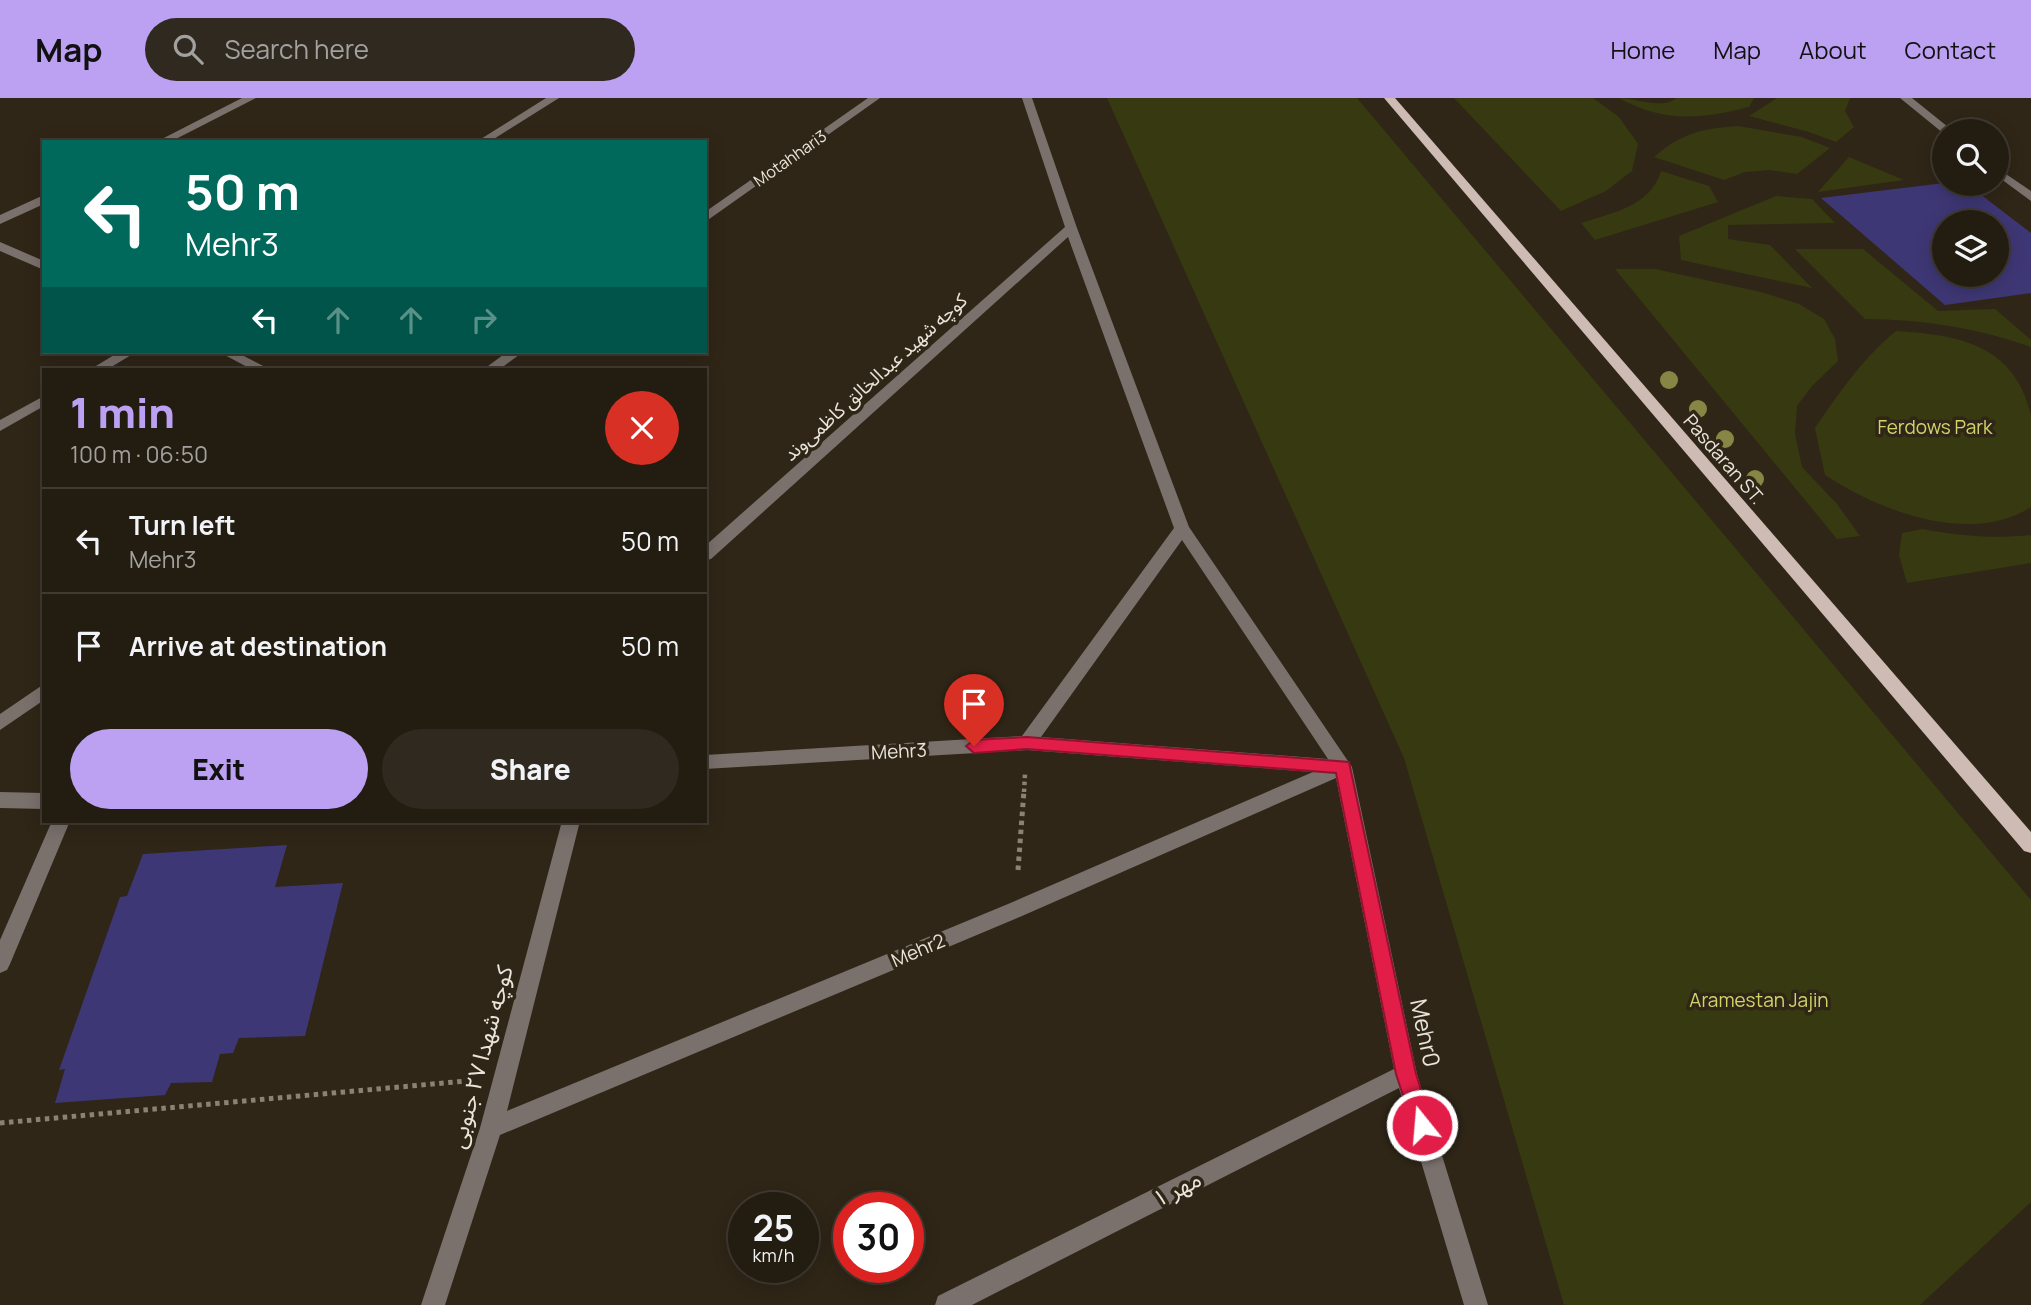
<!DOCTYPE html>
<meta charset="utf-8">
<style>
body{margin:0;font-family:Manrope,"Noto Sans Arabic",sans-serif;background:#2f291f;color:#f1f3f6;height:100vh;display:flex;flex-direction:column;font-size:26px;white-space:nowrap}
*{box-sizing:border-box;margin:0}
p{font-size:23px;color:#a3a19f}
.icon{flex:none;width:38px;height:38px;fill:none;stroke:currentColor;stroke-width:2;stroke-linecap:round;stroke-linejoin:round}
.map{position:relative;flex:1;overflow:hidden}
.drawer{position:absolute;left:42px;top:270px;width:665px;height:455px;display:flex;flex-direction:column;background:#231c11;border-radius:0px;box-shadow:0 4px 18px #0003,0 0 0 2px #403a31}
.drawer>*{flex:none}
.top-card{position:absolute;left:42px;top:42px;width:665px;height:214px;border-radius:0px;box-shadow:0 4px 18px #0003,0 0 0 2px #403a31;background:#00695c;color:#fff;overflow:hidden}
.controls{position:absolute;left:1932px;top:21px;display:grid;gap:14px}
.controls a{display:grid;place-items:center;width:77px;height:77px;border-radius:50%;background:#231c11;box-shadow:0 4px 18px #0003,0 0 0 2px #403a31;font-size:35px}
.speed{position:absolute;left:728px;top:1094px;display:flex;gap:14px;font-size:35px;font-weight:700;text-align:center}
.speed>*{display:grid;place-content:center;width:91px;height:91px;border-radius:50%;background:#231c11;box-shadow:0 4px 18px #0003,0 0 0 2px #403a31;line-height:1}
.speed small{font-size:18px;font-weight:400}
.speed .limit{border:10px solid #d22;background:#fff;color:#111}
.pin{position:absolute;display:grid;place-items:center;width:60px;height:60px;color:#fff;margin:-72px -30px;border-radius:50% 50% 50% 0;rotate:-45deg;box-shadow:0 0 7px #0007}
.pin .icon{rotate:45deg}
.me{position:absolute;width:77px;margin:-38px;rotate:343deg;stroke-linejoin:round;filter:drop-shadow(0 0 5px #0008)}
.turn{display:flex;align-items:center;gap:24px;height:147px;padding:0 28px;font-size:32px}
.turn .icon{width:91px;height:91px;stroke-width:2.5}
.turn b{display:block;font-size:49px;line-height:60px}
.lanes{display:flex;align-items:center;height:66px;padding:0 28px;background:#0003;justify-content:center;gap:35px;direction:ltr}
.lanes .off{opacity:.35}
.round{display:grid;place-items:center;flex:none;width:74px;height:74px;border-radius:37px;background:#2f291f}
.headline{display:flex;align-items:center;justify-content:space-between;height:119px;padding:0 28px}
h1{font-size:42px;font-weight:800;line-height:52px;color:#bca0f2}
.action{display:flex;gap:14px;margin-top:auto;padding:14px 28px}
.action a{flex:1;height:80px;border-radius:42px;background:#bca0f2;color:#111;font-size:28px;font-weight:800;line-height:80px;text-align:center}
.action a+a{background:#2f291f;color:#f1f3f6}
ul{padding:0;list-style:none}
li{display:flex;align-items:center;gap:21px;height:105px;padding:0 28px;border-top:2px solid #403a31}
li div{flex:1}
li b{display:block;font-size:26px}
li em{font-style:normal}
header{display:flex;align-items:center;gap:42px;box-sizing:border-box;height:98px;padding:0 35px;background:#bca0f2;color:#111}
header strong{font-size:33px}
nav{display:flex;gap:38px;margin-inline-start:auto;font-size:24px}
.search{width:490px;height:63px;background:#2f291f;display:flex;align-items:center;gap:18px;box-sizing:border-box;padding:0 24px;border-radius:38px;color:#a3a19f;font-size:26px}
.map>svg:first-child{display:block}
.green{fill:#373911}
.building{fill:#3e3775;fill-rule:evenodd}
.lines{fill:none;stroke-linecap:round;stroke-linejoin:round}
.path-far1{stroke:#898275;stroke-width:4.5;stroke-dasharray:3.5 3.5;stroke-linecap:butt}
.path{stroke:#898275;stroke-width:5;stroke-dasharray:4.5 4.5;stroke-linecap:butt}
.minor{fill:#7a716d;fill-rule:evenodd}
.major{fill:#cebbb4;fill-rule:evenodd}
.tree{fill:#888644}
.route{fill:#e11d48;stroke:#92132f;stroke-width:2}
.labels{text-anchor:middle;stroke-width:7;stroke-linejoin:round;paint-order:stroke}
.far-street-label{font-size:16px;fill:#eae4da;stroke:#2f2617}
.street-label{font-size:19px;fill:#eae4da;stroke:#2f2617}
.park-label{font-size:19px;fill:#d1d468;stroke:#2f2617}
.near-street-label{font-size:23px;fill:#eae4da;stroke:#2f2617}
</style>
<header>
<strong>Map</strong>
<div class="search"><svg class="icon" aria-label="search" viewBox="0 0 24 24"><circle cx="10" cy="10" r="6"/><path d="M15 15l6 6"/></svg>Search here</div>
<nav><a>Home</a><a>Map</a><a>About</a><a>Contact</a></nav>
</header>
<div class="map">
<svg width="2031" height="1207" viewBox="0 0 2031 1207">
<rect width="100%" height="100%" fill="#2f2617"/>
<g class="green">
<path d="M1107 0H1357L2031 802V1104L1920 1207H1564L1404 660Z"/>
<path d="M1454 0H1593L1619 19 1638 46 1632 73 1606 93 1561 113Z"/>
<path d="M1619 0C1636 0 1663 12 1676 0H1754L1749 9C1703 21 1663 25 1619 0Z"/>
<path d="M1777 0H1850L1845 13 1854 29 1836 44 1809 34 1749 18Z"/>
<path d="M1738 28 1802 39 1830 50 1797 76 1770 72 1745 74 1724 82 1654 59C1683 34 1702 31 1738 28Z"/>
<path d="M1849 59 1904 82 1818 94Z"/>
<path d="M1661 73 1709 88 1718 104 1595 142 1581 125C1612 115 1651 108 1661 73Z"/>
<path d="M1776 98 1812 101 1835 125 1728 127V141L1770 147 1812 190 1681 162 1679 138Z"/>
<path d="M1795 151H1863L1938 213 1995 211 2031 242V249C1977 230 1922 221 1865 221Z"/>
<path d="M1615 171H1655L1761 194 1799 206 1824 221 1835 241 1838 263 1812 288 1797 308 1795 336 1802 369 1837 406 1860 438 1837 441Z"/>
<path d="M1896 233C1959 237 2014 246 2031 317 2031 337 2031 386 2031 409 1971 448 1879 413 1825 377L1815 330C1840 294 1862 261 1896 233Z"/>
<path d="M1922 431C1960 438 1993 441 2031 437V465L1907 485 1899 457 1902 435Z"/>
</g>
<g class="building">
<path d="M1944 85 1967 86 2031 135V195L1945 207 1821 100ZM1944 124H1997V177H1944Z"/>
<path d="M287 747 275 789 343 785 305 938 239 940 233 955 220 956 212 984 171 985 165 997 55 1005 65 971 59 972 120 799 127 798 143 756Z"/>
</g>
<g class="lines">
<path class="path-far1" d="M1024 694 1025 676"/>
<g class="path">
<path d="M1018 772 1024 692"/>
<path d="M0 1025 466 983"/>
</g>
<g class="minor">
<path d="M242 0H256L170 44H156Z"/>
<path d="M546 0H559L489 44H476Z"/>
<path d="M868 0H880L705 124V114Z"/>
<path d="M1022 0H1032L1077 130 1189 429 1352 669 1417 976 1488 1207H1464L1399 990 972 1207H935L938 1198 1394 971 1336 680 1022 818 500 1037 445 1207H421L480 1030 562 723H580L507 1013 1008 806 1313 674 1027 652 705 671V657L1022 638 1174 430 1068 139 711 461 705 462V448L1065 129ZM1182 442 1328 661 1041 639Z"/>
<path d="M1900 0H1912L1953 33 1943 35Z"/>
<path d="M1997 70 2031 93V103L1997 78Z"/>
<path d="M44 97V106L0 126V117Z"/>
<path d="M0 144 44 163V172L0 153Z"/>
<path d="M119 254H136L108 271H91Z"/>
<path d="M219 254H236L269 271H251Z"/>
<path d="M507 254H523L500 271H484Z"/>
<path d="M44 298V308L0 333V322Z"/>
<path d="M44 586V602L0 632V616Z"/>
<path d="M0 694 44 695V711L0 710Z"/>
<path d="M52 723H70L10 866 7 872 0 875V842Z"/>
</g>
<path class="major" d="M1384 0H1395L2031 734V755L2024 753Z"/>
</g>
<g class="tree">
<circle cx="1669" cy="282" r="9"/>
<circle cx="1698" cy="311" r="9"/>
<circle cx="1725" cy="341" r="9"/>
<circle cx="1755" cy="381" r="9"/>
</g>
<path class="route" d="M1027 639 1349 664 1416 976 1432 1027 1429 1034 1422 1037 1415 1034 1396 976 1336 675 1027 651 974 655 966 648 974 642Z"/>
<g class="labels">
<g class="far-street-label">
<text transform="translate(790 60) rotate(-35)" y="6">Motahhari3</text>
</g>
<g class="street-label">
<text transform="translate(875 279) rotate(-42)" y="7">کوچه شهید عبدالخالق کاظمی‌وند</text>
<text transform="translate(1724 361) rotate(49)" y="7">Pasdaran ST.</text>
<text transform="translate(899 653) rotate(-3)" y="7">Mehr3</text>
<text transform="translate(918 852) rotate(-23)" y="7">Mehr2</text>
</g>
<g class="park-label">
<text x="1935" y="336">Ferdows Park</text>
<text x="1759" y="909">Aramestan Jajin</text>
</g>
<g class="near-street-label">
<text transform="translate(1425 935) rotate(78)" y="8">Mehr0</text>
<text transform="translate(481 959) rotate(-75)" y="8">کوچه شهدا ۲۷ جنوبی</text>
<text transform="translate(1177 1091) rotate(-27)" y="8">مهر ۱</text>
</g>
</g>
</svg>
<div class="controls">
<a><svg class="icon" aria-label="search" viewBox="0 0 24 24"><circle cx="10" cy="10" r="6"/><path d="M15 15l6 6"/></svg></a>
<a><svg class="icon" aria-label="layers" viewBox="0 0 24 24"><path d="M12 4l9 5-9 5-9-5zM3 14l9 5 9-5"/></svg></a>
</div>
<div class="speed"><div>25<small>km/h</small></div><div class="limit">30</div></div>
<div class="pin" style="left:974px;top:648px;background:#d93025"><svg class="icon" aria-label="arrive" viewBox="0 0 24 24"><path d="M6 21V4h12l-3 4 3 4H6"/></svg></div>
<svg class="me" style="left:1422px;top:1027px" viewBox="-20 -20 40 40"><circle r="17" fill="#e11d48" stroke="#fff" stroke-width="3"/><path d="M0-11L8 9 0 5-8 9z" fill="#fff"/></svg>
<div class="top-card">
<div class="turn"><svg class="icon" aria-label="left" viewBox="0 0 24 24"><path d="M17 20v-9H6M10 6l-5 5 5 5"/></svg><div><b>50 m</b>Mehr3</div></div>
<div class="lanes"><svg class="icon" aria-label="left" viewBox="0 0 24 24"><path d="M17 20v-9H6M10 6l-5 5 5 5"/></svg><svg class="icon off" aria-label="ahead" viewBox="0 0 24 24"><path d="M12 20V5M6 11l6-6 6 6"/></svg><svg class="icon off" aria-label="ahead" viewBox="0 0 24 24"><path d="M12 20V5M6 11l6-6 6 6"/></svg><svg class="icon off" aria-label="right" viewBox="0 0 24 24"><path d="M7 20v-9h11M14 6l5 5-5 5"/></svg></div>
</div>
<section class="drawer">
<div class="headline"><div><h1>1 min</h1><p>100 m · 06:50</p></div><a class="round" style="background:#d93025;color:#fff"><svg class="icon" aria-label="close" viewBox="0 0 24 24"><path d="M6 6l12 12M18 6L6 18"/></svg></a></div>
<ul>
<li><svg class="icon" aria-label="left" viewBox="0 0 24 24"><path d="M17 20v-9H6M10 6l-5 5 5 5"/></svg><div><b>Turn left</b><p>Mehr3</p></div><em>50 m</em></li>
<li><svg class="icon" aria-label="arrive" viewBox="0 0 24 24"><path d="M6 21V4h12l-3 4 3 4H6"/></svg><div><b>Arrive at destination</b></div><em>50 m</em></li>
</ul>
<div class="action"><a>Exit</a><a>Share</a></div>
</section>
</div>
